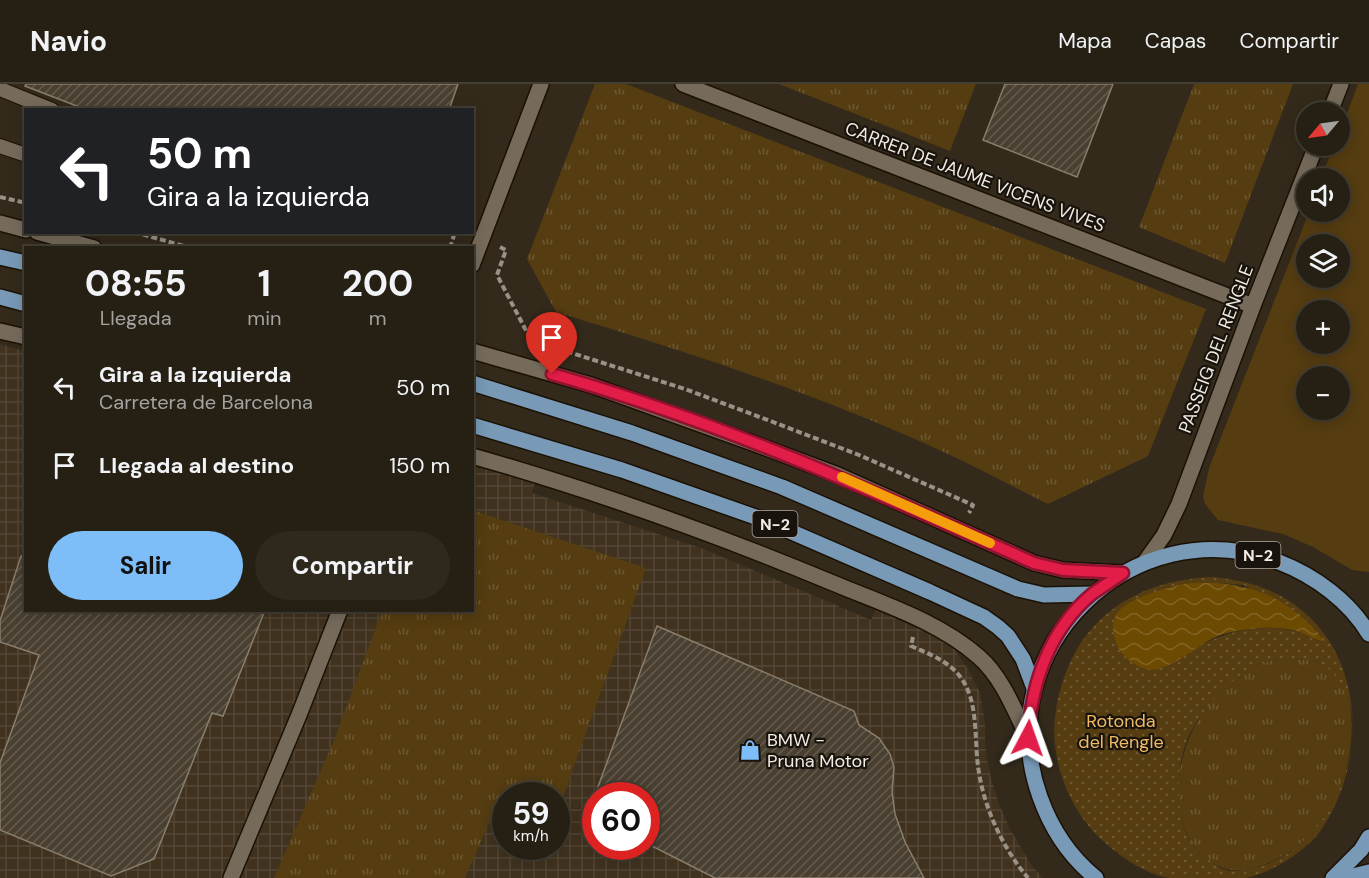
<!DOCTYPE html>
<html lang="es">
<meta charset="utf-8">
<style>
body{margin:0;font-family:"DM Sans",sans-serif;background:#2e281d;color:#f1f3f6;height:100vh;display:flex;flex-direction:column;font-size:22px;white-space:nowrap}
*{box-sizing:border-box;margin:0}
p{font-size:20px;color:#a4a3a0}
.icon{flex:none;width:33px;height:33px;fill:none;stroke:currentColor;stroke-width:2;stroke-linecap:round;stroke-linejoin:round}
.map{position:relative;flex:1;overflow:hidden}
.side{position:absolute;left:24px;top:162px;width:450px;height:366px;display:flex;flex-direction:column;background:#262014;border-radius:0px;box-shadow:0 3px 15px #0003,0 0 0 2px #423e34}
.side>*{flex:none}
.top-card{position:absolute;left:24px;top:24px;width:450px;height:126px;border-radius:0px;box-shadow:0 3px 15px #0003,0 0 0 2px #423e34;background:#202124;color:#fff;overflow:hidden}
.needle{width:39px;rotate:241deg}
.tools{position:absolute;left:1296px;top:18px;display:grid;gap:12px}
.tools a{display:grid;place-items:center;width:54px;height:54px;border-radius:50%;background:#262014;box-shadow:0 3px 15px #0003,0 0 0 2px #423e34;font-size:30px}
.speed{position:absolute;left:492px;top:698px;display:flex;gap:12px;font-size:30px;font-weight:700;text-align:center}
.speed>*{display:grid;place-content:center;width:78px;height:78px;border-radius:50%;background:#262014;box-shadow:0 3px 15px #0003,0 0 0 2px #423e34;line-height:1}
.speed small{font-size:15px;font-weight:400}
.speed .limit{border:9px solid #d22;background:#fff;color:#111}
.pin{position:absolute;display:grid;place-items:center;width:51px;height:51px;color:#fff;margin:-62px -26px;border-radius:50% 50% 50% 0;rotate:-45deg;box-shadow:0 0 6px #0007}
.pin .icon{rotate:45deg}
.me{position:absolute;width:66px;margin:-33px;rotate:4deg;stroke-linejoin:round;filter:drop-shadow(0 0 4px #0008)}
.turn{display:flex;align-items:center;gap:21px;height:126px;padding:0 24px;font-size:27px}
.turn .icon{width:78px;height:78px;stroke-width:2.5}
.turn b{display:block;font-size:42px;line-height:51px}
.eta{display:flex;justify-content:space-evenly;align-items:center;height:102px;text-align:center}
.eta b{font-size:36px;font-weight:700;line-height:42px}
.primary-button{display:flex;gap:12px;margin-top:auto;padding:12px 24px}
.primary-button a{flex:1;height:69px;border-radius:36px;background:#7dbef9;color:#111;font-size:24px;font-weight:700;line-height:69px;text-align:center}
.primary-button a+a{background:#2e281d;color:#f1f3f6}
ul{padding:0;list-style:none}
li{display:flex;align-items:center;gap:18px;height:78px;padding:0 24px}
li div{flex:1}
li b{display:block;font-size:22px}
li em{font-style:normal}
header{display:flex;align-items:center;gap:36px;box-sizing:border-box;height:84px;padding:0 30px;background:#262014;border-bottom:2px solid #423e34}
header strong{font-size:28px}
nav{display:flex;gap:33px;margin-inline-start:auto;font-size:21px}
.map>svg:first-child{display:block}
.industrial{fill:url(#industrial-grid);fill-rule:evenodd}
.grass{fill:url(#grass-tufts)}
.park{fill:#553c11;fill-rule:evenodd}
.garden{fill:url(#garden-dots);fill-rule:evenodd}
.water{fill:url(#water-waves)}
.building{fill:url(#building-hatch);stroke:#897e6d;stroke-width:1.5}
.lines{fill:none;stroke-linecap:round;stroke-linejoin:round}
.lane-casing{stroke:#1b1205;stroke-width:16}
.street-casing{stroke:#1b1205;stroke-width:18}
.primary-casing{stroke:#1b1205;stroke-width:18}
.path{stroke:#9a9287;stroke-width:4;stroke-dasharray:6 3;stroke-linecap:butt}
.lane{stroke:#766b5b;stroke-width:14}
.street{stroke:#766b5b;stroke-width:15}
.primary{stroke:#789ab7;stroke-width:15}
.route-casing{stroke:#92132f;stroke-width:15}
.route{stroke:#e11d48;stroke-width:10}
.slow{stroke:#f59e0b;stroke-width:10}
.labels{text-anchor:middle;stroke-width:4.5;stroke-linejoin:round;paint-order:stroke}
.shield{fill:#18130d;stroke:#b1aaa2;stroke-width:1.5}
.shield-label{font-size:16px;font-weight:bold;fill:#f2ebe2}
.street-label{font-size:18px;fill:#f2ebe2;stroke:#18130d}
.park-label{font-size:18px;fill:#efba64;stroke:#18130d}
.poi-label{font-size:18px;fill:#f2ebe2;stroke:#18130d;text-anchor:start}
</style>
<header>
<strong>Navio</strong>
<nav><a>Mapa</a><a>Capas</a><a>Compartir</a></nav>
</header>
<div class="map">
<svg width="1369" height="794" viewBox="0 0 1369 794">
<defs>
<pattern id="industrial-grid" width="8" height="8" patternUnits="userSpaceOnUse" patternTransform="scale(1.5)"><rect width="8" height="8" fill="#40321e"/><path d="M0 4h8M4 0v8" fill="none" stroke="#534634"/></pattern>
<pattern id="grass-tufts" width="24" height="20" patternUnits="userSpaceOnUse" patternTransform="scale(1.5)"><rect width="24" height="20" fill="#553c11"/><path d="M3 7l-1-3M5 7V3M7 7l1-3M15 17l-1-3M17 17v-4M19 17l1-3" fill="none" stroke="#6e5833"/></pattern>
<pattern id="garden-dots" width="8" height="8" patternUnits="userSpaceOnUse" patternTransform="scale(1.5)"><rect width="8" height="8" fill="#553c11"/><path d="M2 2h.1M6 6h.1" fill="none" stroke="#6e5833" stroke-width="1.8" stroke-linecap="round"/></pattern>
<pattern id="water-waves" width="16" height="10" patternUnits="userSpaceOnUse" patternTransform="scale(1.5)"><rect width="16" height="10" fill="#6d4a01"/><path d="M0 5q4-4 8 0t8 0" fill="none" stroke="#826426"/></pattern>
<pattern id="building-hatch" width="6" height="6" patternUnits="userSpaceOnUse" patternTransform="scale(1.5)"><rect width="6" height="6" fill="#4a4031"/><path d="M-1 1l2-2M0 6l6-6M5 7l2-2" fill="none" stroke="#655c4f"/></pattern>
</defs>
<rect width="100%" height="100%" fill="#332a1b"/>
<path class="industrial" d="M0 260 25 267 26 526H472L473 379 535 397 532 409 701 464 871 536 876 525 938 553 953 563 968 585 980 609 985 638V662L990 690 999 720 1010 745 1032 782 1043 794H0ZM506 711H556V762H506ZM596 711H646V762H596Z"/>
<g class="grass">
<path d="M595 0H626L1206 225 1148 372 1048 420C1011 402 975 382 937 365 814 309 685 267 556 228L527 175Z"/>
<path d="M779 0H976L950 67Z"/>
<path d="M1194 0H1293L1225 179 1139 143Z"/>
<path d="M475 427 646 484 558 726 556 711H514L503 707 465 794H274L335 654 382 527 472 526V428Z"/>
<path d="M1279 575C1292 575 1307 574 1319 579 1369 599 1352 687 1332 722 1317 750 1290 772 1260 782 1242 789 1225 788 1209 777 1189 762 1182 744 1179 719 1173 665 1207 604 1257 581 1264 578 1272 577 1279 575Z"/>
</g>
<path class="park" d="M1358 0H1369V488L1352 486 1313 463 1283 450 1218 436 1205 420 1203 412 1209 384 1309 128H1340V94H1321L1334 62H1340V48ZM1340 160V194H1306V160ZM1306 226H1340V260H1306ZM1306 292H1340V326H1306Z"/>
<path class="garden" d="M1213 493C1239 496 1263 501 1286 515 1369 565 1369 684 1316 753 1298 771 1273 788 1246 794 1234 794 1220 794 1208 794 1195 794 1182 794 1169 794 1145 790 1121 773 1103 757 1068 726 1048 672 1056 626 1070 541 1129 496 1213 493ZM1217 499 1244 501 1324 558C1313 557 1305 549 1294 547 1257 539 1222 548 1191 567L1165 504 1186 500ZM1279 575C1292 575 1307 574 1319 579 1331 584 1338 594 1344 605 1353 620 1353 640 1352 658 1345 719 1301 784 1234 787 1222 787 1215 781 1206 774 1189 762 1182 744 1180 724 1177 702 1179 677 1187 656 1200 627 1228 595 1257 581 1264 578 1272 577 1279 575Z"/>
<path class="water" d="M1217 499C1267 504 1294 520 1325 558 1313 556 1306 550 1296 547 1275 541 1248 544 1227 549 1200 555 1172 590 1146 585 1135 583 1123 572 1118 563 1113 552 1110 538 1118 528 1128 515 1169 502 1185 500 1195 498 1206 499 1217 499Z"/>
<g class="building">
<path d="M26 0H458L449 26H87L25 2Z"/>
<path d="M1005 0H1113L1077 93 983 56Z"/>
<path d="M21 472 26 473V526H265L223 632 212 629 154 775 111 792 0 746V679L39 571 0 558V537Z"/>
<path d="M657 542 854 627 859 641 879 654 890 670 894 683 892 708 895 730 905 758 924 794H715L646 759V711H595Z"/>
</g>
<g class="lines">
<g class="lane-casing">
<g id="lane">
<path d="M0 5 52 26"/>
<path d="M0 62 26 71"/>
</g>
</g>
<g class="street-casing">
<g id="street">
<path d="M683 0 1253 222"/>
<path d="M1330 28 1341 0"/>
<path d="M0 139 26 146"/>
<path d="M37 148 94 164"/>
<path d="M472 181 541 0"/>
<path d="M0 247 26 253"/>
<path d="M472 267 591 301 758 361 838 391 1034 479 1063 486 1123 489"/>
<path d="M472 372C596 407 715 450 833 499 883 520 938 537 979 573 1002 593 1015 627 1028 654"/>
<path d="M1144 479 1164 451 1179 420 1253 222 1316 62"/>
<path d="M231 794 299 631 340 526"/>
</g>
</g>
<g class="primary-casing">
<g id="primary">
<path d="M0 173 26 179"/>
<path d="M0 213 26 220"/>
<path d="M472 299 632 349 782 403 1018 505 1044 511 1092 510"/>
<path d="M472 341 622 386 764 436 930 508 984 533 998 543 1008 552 1023 575 1034 604"/>
<path d="M1096 794C1070 773 1051 744 1040 713 987 565 1132 422 1279 478 1315 492 1349 517 1369 550"/>
<path d="M1333 794 1361 766 1369 753"/>
<path d="M1345 794 1369 788"/>
</g>
</g>
<g class="path">
<path d="M0 113 26 119"/>
<path d="M134 148 191 164"/>
<path d="M500 163 506 166 497 191 531 256 685 305 773 338 859 371 973 421 969 429"/>
<path d="M450 164 455 148"/>
<path d="M913 553 911 562C927 569 946 576 958 590 979 614 974 652 978 682 983 722 1002 763 1028 794"/>
</g>
<use href="#lane" class="lane"/>
<use href="#street" class="street"/>
<use href="#primary" class="primary"/>
</g>
<g class="lines">
<g class="route-casing">
<path id="route" d="M552 290C718 337 876 408 1034 479L1063 486 1123 489C1113 496 1102 503 1092 510 1049 546 1031 600 1028 654"/>
</g>
<use href="#route" class="route"/>
<path class="slow" d="M842 393 990 459"/>
</g>
<defs>
<g id="shop-bare" transform="scale(1.62)"><path d="M-5-2.5h2.3a2.7 3.5 0 0 1 5.4 0H5L5.5 6h-11ZM-1.5-2.5h3a1.5 2.3 0 0 0-3 0Z" fill="#7dbef9" stroke="#18130d" stroke-width="2.5" paint-order="stroke"/></g>
</defs>
<g fill-rule="evenodd">
<use href="#shop-bare" x="750" y="666"/>
</g>
<g class="labels">
<g class="shield">
<rect x="752.5" y="427" width="45" height="26" rx="4.5"/>
<rect x="1235.5" y="458" width="45" height="26" rx="4.5"/>
</g>
<g class="shield-label">
<text x="775" y="446">N-2</text>
<text x="1258" y="477">N-2</text>
</g>
<g class="street-label">
<text transform="translate(975 93) rotate(21)" y="6">CARRER DE JAUME VICENS VIVES</text>
<text transform="translate(1216 265) rotate(-69)" y="6">PASSEIG DEL RENGLE</text>
</g>
<g class="park-label">
<text x="1121" y="643">Rotonda<tspan x="1121" dy="21">del Rengle</tspan></text>
</g>
<g class="poi-label">
<text x="767" y="662">BMW -<tspan x="767" dy="21">Pruna Motor</tspan></text>
</g>
</g>
</svg>
<div class="tools">
<a><svg class="needle" viewBox="-14 -14 28 28"><path d="M0-13l5 13h-10z" fill="#e53935"/><path d="M0 13l5-13h-10z" fill="#a4a3a0"/></svg></a>
<a><svg class="icon" aria-label="sound" viewBox="0 0 24 24"><path d="M4 9h4l5-4v14l-5-4H4zM17 9q2 3 0 6"/></svg></a>
<a><svg class="icon" aria-label="layers" viewBox="0 0 24 24"><path d="M12 4l9 5-9 5-9-5zM3 14l9 5 9-5"/></svg></a>
<a>+</a>
<a>−</a>
</div>
<div class="speed"><div>59<small>km/h</small></div><div class="limit">60</div></div>
<div class="pin" style="left:552px;top:290px;background:#d93025"><svg class="icon" aria-label="arrive" viewBox="0 0 24 24"><path d="M6 21V4h12l-3 4 3 4H6"/></svg></div>
<svg class="me" style="left:1028px;top:654px" viewBox="-20 -20 40 40"><path d="M0-17L14 15 0 8-14 15z" fill="#e11d48" stroke="#fff" stroke-width="4"/></svg>
<div class="top-card">
<div class="turn"><svg class="icon" aria-label="left" viewBox="0 0 24 24"><path d="M17 20v-9H6M10 6l-5 5 5 5"/></svg><div><b>50 m</b>Gira a la izquierda</div></div>
</div>
<section class="side">
<div class="eta">
<div><b>08:55</b><p>Llegada</p></div>
<div><b>1</b><p>min</p></div>
<div><b>200</b><p>m</p></div>
</div>
<ul>
<li><svg class="icon" aria-label="left" viewBox="0 0 24 24"><path d="M17 20v-9H6M10 6l-5 5 5 5"/></svg><div><b>Gira a la izquierda</b><p>Carretera de Barcelona</p></div><em>50 m</em></li>
<li><svg class="icon" aria-label="arrive" viewBox="0 0 24 24"><path d="M6 21V4h12l-3 4 3 4H6"/></svg><div><b>Llegada al destino</b></div><em>150 m</em></li>
</ul>
<div class="primary-button"><a>Salir</a><a>Compartir</a></div>
</section>
</div>
